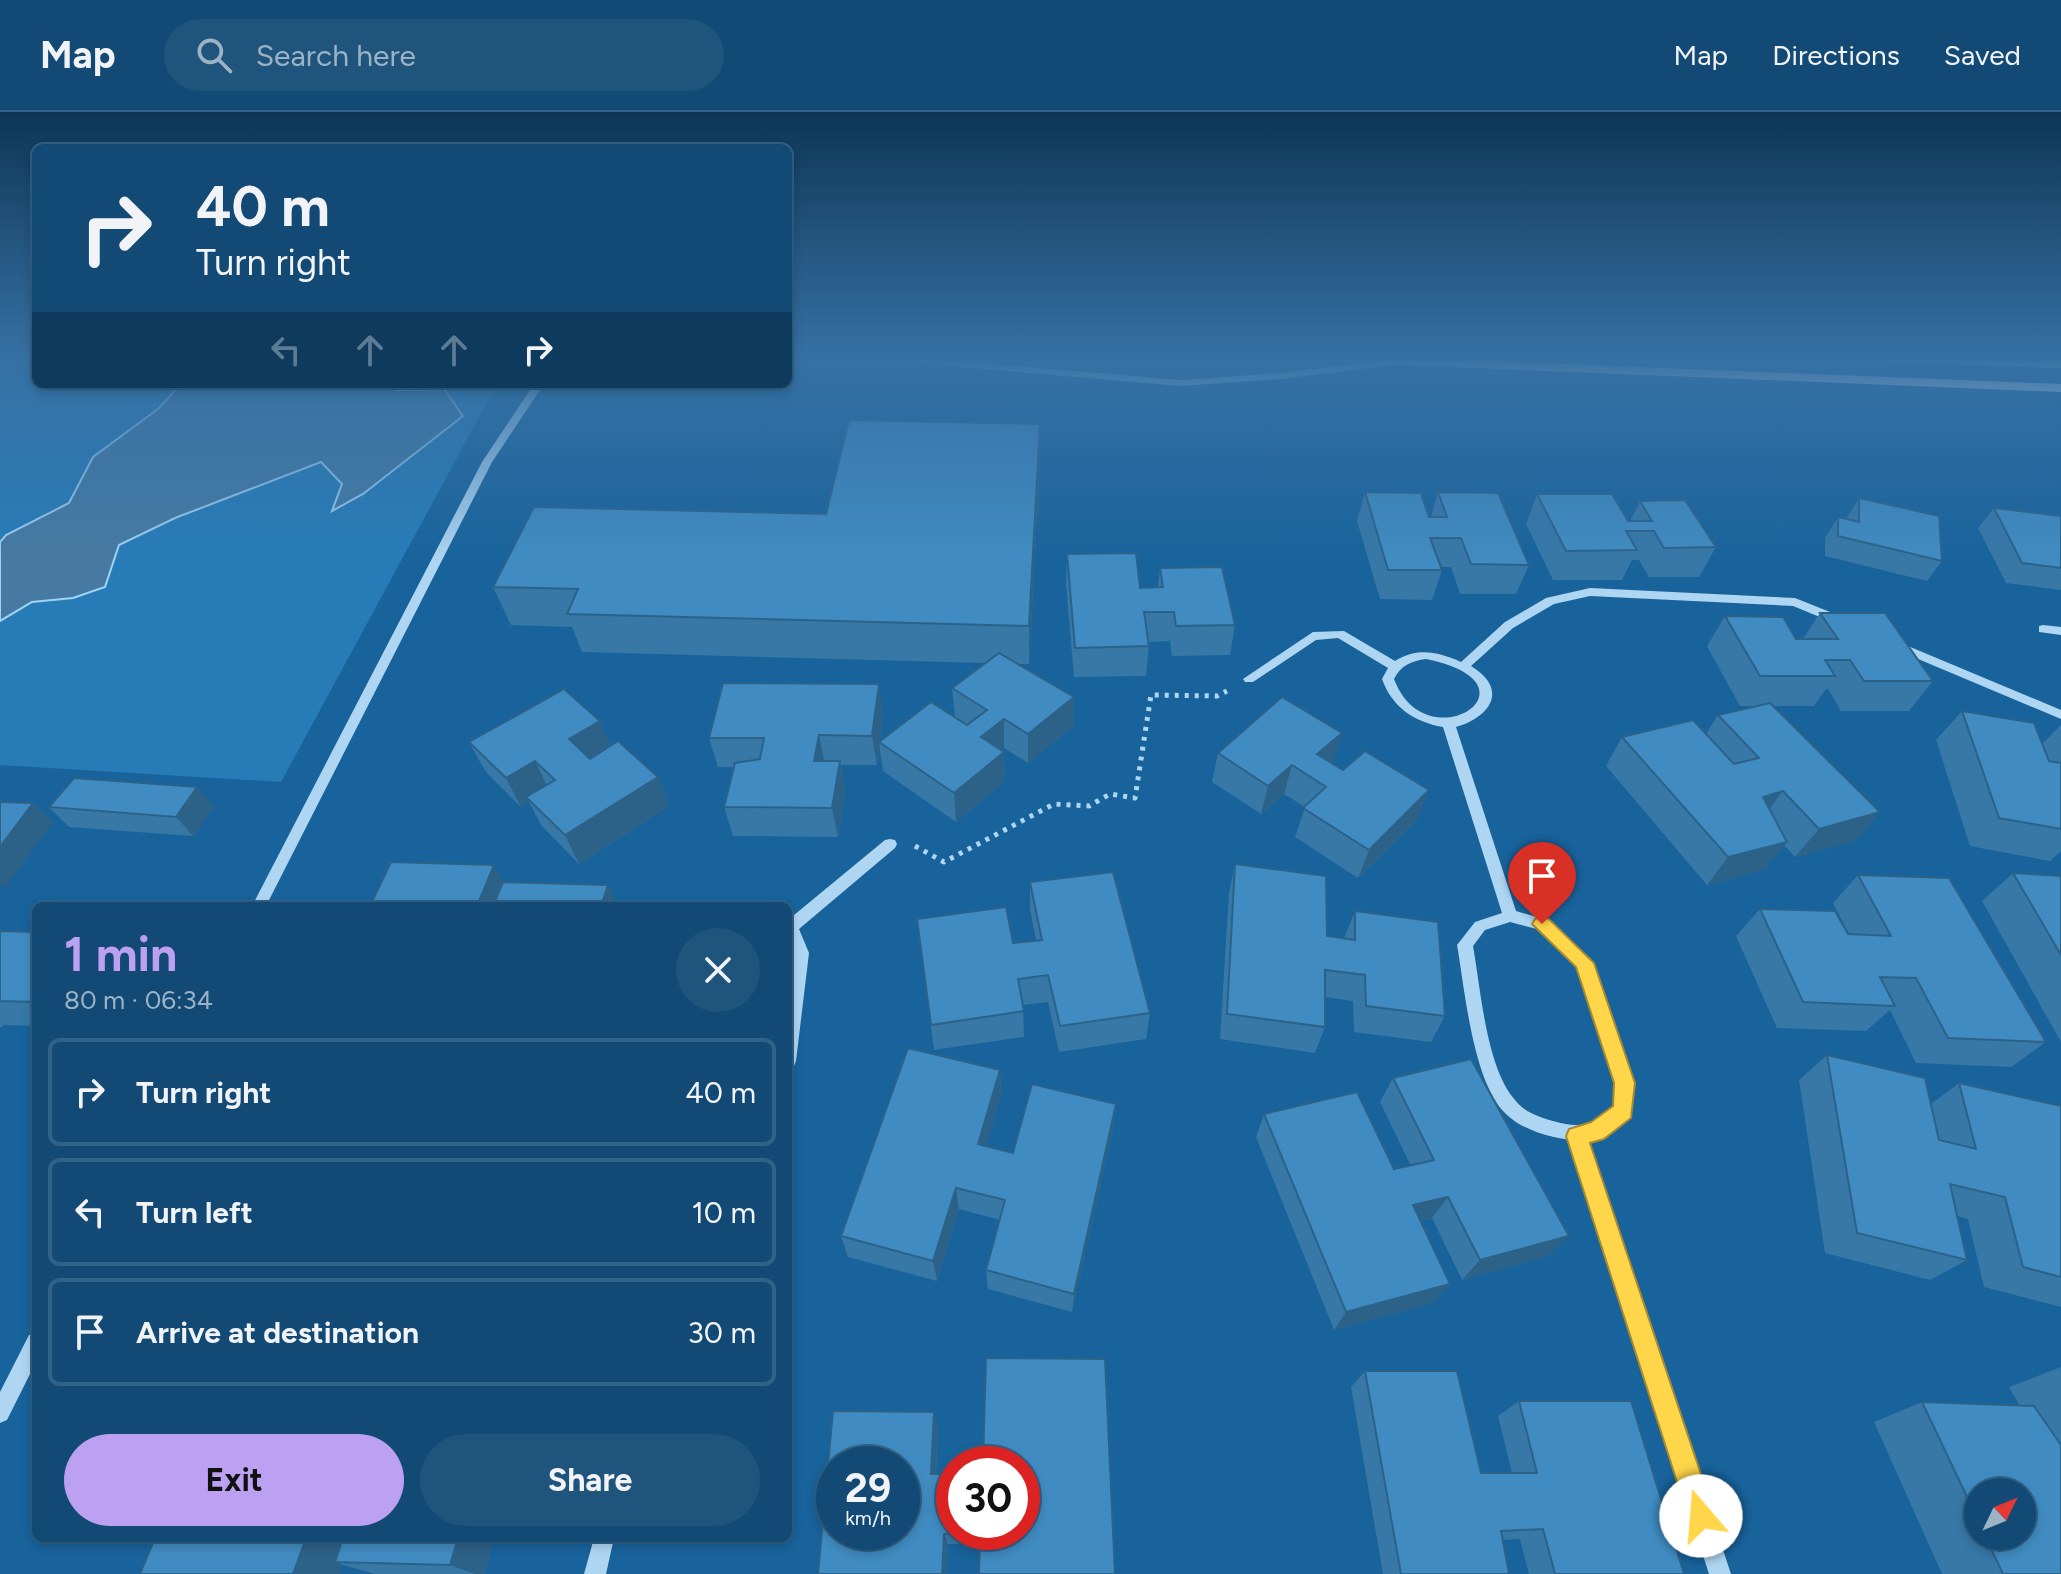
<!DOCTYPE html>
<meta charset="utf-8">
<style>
body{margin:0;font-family:Figtree,sans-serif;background:#1f547d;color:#f1f3f6;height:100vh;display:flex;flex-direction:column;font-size:30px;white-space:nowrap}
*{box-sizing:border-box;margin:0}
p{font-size:26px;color:#9cb3c5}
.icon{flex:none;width:44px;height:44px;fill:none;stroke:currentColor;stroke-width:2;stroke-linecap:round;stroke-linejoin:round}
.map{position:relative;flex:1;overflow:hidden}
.panel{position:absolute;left:32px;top:790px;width:760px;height:640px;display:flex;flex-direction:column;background:#124a75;border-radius:12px;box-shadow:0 4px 12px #0003,0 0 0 2px #316287}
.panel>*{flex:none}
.banner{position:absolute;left:32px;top:32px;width:760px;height:244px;border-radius:12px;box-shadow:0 4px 12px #0003,0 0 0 2px #316287;background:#124a75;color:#f1f3f6;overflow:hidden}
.needle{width:52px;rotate:47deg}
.buttons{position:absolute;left:1964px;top:1366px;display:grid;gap:16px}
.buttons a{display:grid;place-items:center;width:72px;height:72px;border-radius:50%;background:#124a75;box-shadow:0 4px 12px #0003,0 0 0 2px #316287;font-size:40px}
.speed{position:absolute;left:816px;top:1334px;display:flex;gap:16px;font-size:40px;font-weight:700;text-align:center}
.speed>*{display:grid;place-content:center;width:104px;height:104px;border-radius:50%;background:#124a75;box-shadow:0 4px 12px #0003,0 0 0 2px #316287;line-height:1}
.speed small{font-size:20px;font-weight:400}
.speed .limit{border:12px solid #d22;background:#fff;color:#111}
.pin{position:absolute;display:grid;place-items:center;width:68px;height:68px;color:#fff;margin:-82px -34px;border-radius:50% 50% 50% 0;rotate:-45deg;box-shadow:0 0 8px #0007}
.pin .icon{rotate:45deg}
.me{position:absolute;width:88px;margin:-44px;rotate:342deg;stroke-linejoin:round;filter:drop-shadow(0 0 6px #0008)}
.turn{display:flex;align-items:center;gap:28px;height:168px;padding:0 32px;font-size:36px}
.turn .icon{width:104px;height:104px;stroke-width:2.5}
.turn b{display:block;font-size:56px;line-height:68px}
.lanes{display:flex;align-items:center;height:76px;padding:0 32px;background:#0003;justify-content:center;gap:40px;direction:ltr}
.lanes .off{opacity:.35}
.round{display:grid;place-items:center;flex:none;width:84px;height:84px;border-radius:42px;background:#1f547d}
.head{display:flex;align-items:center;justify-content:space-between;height:136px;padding:0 32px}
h1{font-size:48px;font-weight:700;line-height:60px;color:#bca0f2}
.action{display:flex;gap:16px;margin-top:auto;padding:16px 32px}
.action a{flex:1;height:92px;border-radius:48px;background:#bca0f2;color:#111;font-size:32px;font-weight:700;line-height:92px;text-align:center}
.action a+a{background:#1f547d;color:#f1f3f6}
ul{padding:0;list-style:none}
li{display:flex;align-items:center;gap:24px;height:108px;margin:0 16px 12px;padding:0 16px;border:4px solid #316287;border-radius:12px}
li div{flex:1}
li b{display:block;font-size:30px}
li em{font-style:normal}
header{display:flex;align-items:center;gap:48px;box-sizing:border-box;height:112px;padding:0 40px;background:#124a75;border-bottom:2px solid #316287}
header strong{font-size:38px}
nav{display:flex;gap:44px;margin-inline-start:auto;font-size:28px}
.search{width:560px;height:72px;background:#1f547d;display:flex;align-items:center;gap:20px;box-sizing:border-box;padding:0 28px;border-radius:44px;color:#9cb3c5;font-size:30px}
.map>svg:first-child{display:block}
.green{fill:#277cb8}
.water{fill:#467aa2;stroke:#a1d3f4;stroke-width:2}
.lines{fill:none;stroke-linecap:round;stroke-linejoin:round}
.path{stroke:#aed6f2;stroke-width:5;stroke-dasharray:4 6;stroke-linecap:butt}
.minor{fill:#aed6f2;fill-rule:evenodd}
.major{fill:#f9fcff;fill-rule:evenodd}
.wall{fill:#3778a7;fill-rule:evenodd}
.shaded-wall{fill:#2d6288}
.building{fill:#408cc2;stroke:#2d6288;stroke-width:2;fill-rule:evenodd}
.route{fill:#ffd54a;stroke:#a68a30;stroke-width:2}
</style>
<header>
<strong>Map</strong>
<div class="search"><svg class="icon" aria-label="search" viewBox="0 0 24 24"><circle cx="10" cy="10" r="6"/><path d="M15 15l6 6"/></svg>Search here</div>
<nav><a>Map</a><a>Directions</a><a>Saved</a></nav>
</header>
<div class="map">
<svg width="2061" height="1462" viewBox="0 0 2061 1462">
<rect width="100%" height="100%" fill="#18639c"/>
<path class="green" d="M0 246H36V272H497L281 670 0 653Z"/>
<path class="water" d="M181 272H392L397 278 444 277 463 304 363 382 332 399 342 372 321 350 175 406 119 433 105 475 73 486 32 490 0 509V430L6 423 69 391 93 345 158 297Z"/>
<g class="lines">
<path class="path" d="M915 734 944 750 1054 692 1089 694 1110 682 1135 686 1151 583 1217 584 1227 579"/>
<g class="minor">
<path d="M888 246H920L1181 268 1280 261 1395 247 1400 250 1395 253 1280 267 1181 274 893 249Z"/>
<path d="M534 272H544L492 350 266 794H252L482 350Z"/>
<path d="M1590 476 1795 486 1840 504 1842 507 1836 511 1832 510 1793 494 1590 484 1554 492 1513 516 1471 554C1509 577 1491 605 1456 615L1516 799 1547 808 1590 846 1633 971 1629 1004 1603 1023 1587 1028 1731 1462H1709L1570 1028C1549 1025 1523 1018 1507 1003 1473 973 1465 878 1457 833L1475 810 1502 801 1443 615C1414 610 1392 595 1382 567L1388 556 1338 526 1316 528 1253 570H1245L1243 567 1313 520 1344 519 1395 549C1418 535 1438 540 1461 550L1505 510 1546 486ZM1426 547C1549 572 1426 653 1394 567 1401 553 1412 549 1426 547ZM1510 810 1537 817 1579 855 1617 971 1615 995C1591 1013 1582 1017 1553 1009 1539 1005 1524 1000 1515 988 1486 955 1481 878 1473 834L1485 818Z"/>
<path d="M2043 513 2061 515V523L2039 520V514Z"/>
<path d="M1896 529 2061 598V607L1892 536 1890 533 1892 530Z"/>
<path d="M890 727 895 728 897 732 895 736 799 817 809 841 796 949 794 954 788 956V885L793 841 788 827V808L885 728Z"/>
<path d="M36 1221V1250L7 1308 0 1311V1280L29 1223Z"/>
<path d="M594 1426H614L606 1462H584Z"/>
</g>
<g class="major">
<path d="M1324 246H1418L2061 272V280L1331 250Z"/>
<path d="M1879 246 2061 248V256L1886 250Z"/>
</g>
</g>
<g class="wall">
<path d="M1040 349 1029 552H1018L1074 585 1073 614 1028 651 1004 636 1002 638 1004 640 1005 669 956 710 883 659 879 632 877 653H841L845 678 838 725 733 724 724 695 734 655H718L709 626 883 602 880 629 955 605 952 576 985 551 582 540 572 515 511 513 493 475 826 402Z"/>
<path d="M1365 380 1431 405 1438 380 1529 453 1516 482H1460L1451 455H1441L1442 458 1432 488 1380 487 1357 409Z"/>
<path d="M1537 382 1628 409H1630L1640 389 1716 435 1699 465H1649L1639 448H1632L1622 468H1553L1526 412Z"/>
<path d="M1859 386 1942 449 1927 469 1825 444V426L1838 405 1846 407Z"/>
<path d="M1994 396 2061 404V478L2006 471 1978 416Z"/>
<path d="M1067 442 1140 476H1158L1160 456 1235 513 1230 543 1172 544 1170 529 1149 530V534L1146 564 1074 565 1066 472Z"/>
<path d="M1820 501 1933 569 1909 599H1841L1828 577H1826L1814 594H1772L1855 729 1795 745 1784 733 1764 758 1707 773 1606 654 1622 625 1706 622 1718 603 1760 594H1740L1707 534 1725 504 1796 527H1803Z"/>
<path d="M1962 599 2042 632 2061 613V739L2050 749 1970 734 1936 628Z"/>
<path d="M469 630 610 634 658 665 669 694 579 752 541 713 529 690 521 695 485 659Z"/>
<path d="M1218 641 1333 650 1332 651 1418 707 1358 766 1295 725 1305 695 1284 682 1261 702 1212 670Z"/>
<path d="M49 695H214L193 724 69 715Z"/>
<path d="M1235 752 1327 824 1344 826 1355 799 1445 904 1431 930 1354 920 1353 889 1325 885V915L1315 941 1220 927 1229 780Z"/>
<path d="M2013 761 2061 764V930L1982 789Z"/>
<path d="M1858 763 2046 930 2011 955 1916 951 1890 898 1866 919 1777 916 1736 824 1760 797 1849 822 1833 791Z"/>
<path d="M1030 770 1150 901 1146 927 1059 940 1048 890 1023 893 1024 925 934 938 917 807 1013 831 1036 828 1030 798Z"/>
<path d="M0 819 36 820V914L4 913 0 916Z"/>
<path d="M1827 943 1931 992 1959 971 2061 994V1195L1984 1175 1968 1107 1957 1104 1967 1148 1930 1168 1825 1141 1799 968Z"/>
<path d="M1000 958 1001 983 986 1034 1013 1041 1113 1016 1072 1200 988 1177 986 1158 1000 1108 959 1097 937 1169 848 1145 841 1124Z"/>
<path d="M1393 966 1548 1144 1462 1168 1432 1106 1420 1109 1450 1172 1433 1191 1334 1218 1256 1025 1264 1002 1394 1057 1411 1054 1380 990Z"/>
<path d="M1105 1247 980 1432H948L946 1462H818L938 1315 936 1362 954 1420Z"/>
<path d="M2061 1255V1462H1942L1874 1310 1922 1290 2020 1294 2009 1275ZM1978 1380 2022 1424H1978Z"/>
<path d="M1365 1259 1481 1361H1512L1498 1304 1519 1289 1684 1462H1529L1520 1427 1503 1428 1509 1462H1383L1351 1275Z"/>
<path d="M155 1426H494L485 1462H375L343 1453Z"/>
</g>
<g class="shaded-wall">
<path d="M1040 312V349L1029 552V514Z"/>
<path d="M879 572 883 602 877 653 872 624Z"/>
<path d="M1074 585 1073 614 1028 651V622Z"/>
<path d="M1004 607V636L982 654 981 625Z"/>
<path d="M600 609 612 638 582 656 569 627Z"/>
<path d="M1342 621 1333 650 1314 667 1317 642Z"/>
<path d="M819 623 825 653 814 649Z"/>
<path d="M1004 640 1005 669 956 710 954 681Z"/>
<path d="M535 649 549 678 526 685 529 690 521 695 506 666Z"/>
<path d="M840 649 845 678 838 725 832 696Z"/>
<path d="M1292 653 1284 682 1261 702 1268 674Z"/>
<path d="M658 665 669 694 579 752 565 723Z"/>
<path d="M197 675 214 695 193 724 176 705Z"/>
<path d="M1429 678 1418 707 1358 766 1369 738Z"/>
<path d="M1783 679 1761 708 1763 685Z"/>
<path d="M33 691 53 710 5 776 0 772V735Z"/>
<path d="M1880 700 1855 729 1795 745 1819 717Z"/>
<path d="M1787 730 1764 758 1707 773 1728 745Z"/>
<path d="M494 753 515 789 514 794H477Z"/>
<path d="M608 773 618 794H601Z"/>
<path d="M1000 958 1001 983 980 1055 978 1032Z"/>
<path d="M1116 992 1113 1016 1072 1200 1074 1182Z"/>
<path d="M956 1076 959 1097 937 1169 933 1149Z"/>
<path d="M1448 1085 1432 1106 1398 1114 1413 1093Z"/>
<path d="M1569 1124 1548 1144 1462 1168 1480 1148Z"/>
<path d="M1450 1172 1433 1191 1334 1218 1346 1200Z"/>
<path d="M934 1300 938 1315 935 1375 931 1362Z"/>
<path d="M944 1422 948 1432 946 1462H942Z"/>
<path d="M306 1426H330L349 1432 335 1450 343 1453 339 1462H293Z"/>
<path d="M458 1426H494L485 1462H475L450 1453Z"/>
</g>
<g class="building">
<path d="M849 308 1040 312 1029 514 567 502 578 477 493 475 534 395 826 402Z"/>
<path d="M1365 380 1421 381 1429 405H1447L1438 380 1498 381 1529 453 1471 452 1461 426H1430L1442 458H1388Z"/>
<path d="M1537 382H1612L1628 409H1652L1640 389 1685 388 1716 435 1664 436 1654 419H1626L1637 438 1566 439Z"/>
<path d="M1859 386 1939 404 1942 449 1838 424V405L1859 410Z"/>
<path d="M1994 396 2061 404V456L2022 451Z"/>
<path d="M1136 441 1140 476 1163 475 1160 456 1222 455 1235 513 1176 514 1174 500H1144L1149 534 1075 536 1067 442Z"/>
<path d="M1820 501H1885L1933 569H1864L1850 548H1825L1835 564H1760L1725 504 1783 505 1796 527H1838Z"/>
<path d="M999 541 1074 585 1028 622 1004 607 981 625 1004 640 954 681 879 630 931 590 967 613 987 598 952 576Z"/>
<path d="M723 571 879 572 872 624 819 623 814 649H840L832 696 724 695 735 651 760 647 764 626H709Z"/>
<path d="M564 577 600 609 569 627 590 647 618 629 658 665 565 723 526 685 555 668 535 649 506 666 469 630Z"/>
<path d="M1282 585 1342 621 1317 642 1343 658 1365 639 1429 678 1369 738 1303 696 1326 675 1292 653 1268 674 1218 641Z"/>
<path d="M1770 591 1880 700 1819 717 1783 679 1763 685 1787 730 1728 745 1622 625 1693 608 1734 652 1759 646 1718 603Z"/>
<path d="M1962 599 2034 611 2049 649 2061 651V717L1999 706Z"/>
<path d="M74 666 197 675 176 705 49 695Z"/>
<path d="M0 690 33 691 0 735Z"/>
<path d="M391 750 494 753 477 794H370Z"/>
<path d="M1235 752 1326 764 1327 824 1355 828V799L1438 810 1445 904 1366 894 1365 863 1325 858V915L1227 902Z"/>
<path d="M1113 760 1150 901 1060 914 1048 863 1018 867 1024 899 931 913 917 807 1006 795 1013 831 1042 828 1030 770Z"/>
<path d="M2013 761 2061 764V843Z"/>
<path d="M1858 763 1949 766 2046 930 1948 926 1916 866 1880 865 1895 894 1803 890 1760 797 1835 799 1848 822 1891 824Z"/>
<path d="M503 770 608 773 601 794H493Z"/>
<path d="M0 819 36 820V890L0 889Z"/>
<path d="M908 936 1000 958 978 1032 1013 1041 1032 972 1116 992 1074 1182 986 1158 1005 1088 956 1076 933 1149 841 1124Z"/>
<path d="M1827 943 1925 966 1939 1028 1976 1037 1959 971 2061 994V1165L2023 1155 2005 1085 1950 1072 1967 1148 1857 1121Z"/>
<path d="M1471 947 1569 1124 1480 1148 1448 1085 1413 1093 1450 1172 1346 1200 1264 1002 1357 980 1394 1057 1434 1048 1393 966Z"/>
<path d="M986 1246 1105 1247 1115 1462H979L980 1421 944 1422 942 1462H818L833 1299 934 1300 931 1362H954V1420H1022V1352H983ZM834 1352H902V1420H834Z"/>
<path d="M1365 1259H1457L1481 1361H1537L1519 1289H1631L1684 1462H1555L1543 1417 1501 1419 1509 1462H1401Z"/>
<path d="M1922 1290 2034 1294 2061 1333V1462H2003L1985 1424H2022V1380H1978V1408Z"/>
<path d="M155 1426H306L293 1462H140Z"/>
<path d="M343 1426H458L450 1453 335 1450Z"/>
</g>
<linearGradient id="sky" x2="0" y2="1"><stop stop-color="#0d3656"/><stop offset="0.55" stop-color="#3771a4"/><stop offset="1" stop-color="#3771a4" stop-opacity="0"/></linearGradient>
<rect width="2061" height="450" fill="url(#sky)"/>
<path class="route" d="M1542 804 1549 807 1594 851 1635 971 1631 1006 1604 1027 1590 1031 1715 1404 1711 1413 1701 1417 1692 1413 1688 1404 1566 1024 1569 1017 1591 1010 1613 994 1614 971 1576 855 1532 812 1535 807Z"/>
</svg>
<div class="buttons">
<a><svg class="needle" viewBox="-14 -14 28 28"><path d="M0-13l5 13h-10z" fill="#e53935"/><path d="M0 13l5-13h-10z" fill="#9cb3c5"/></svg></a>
</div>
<div class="speed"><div>29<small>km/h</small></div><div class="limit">30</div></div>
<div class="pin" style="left:1542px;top:812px;background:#d93025"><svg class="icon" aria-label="arrive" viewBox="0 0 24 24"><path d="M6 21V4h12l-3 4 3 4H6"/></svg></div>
<svg class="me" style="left:1701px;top:1404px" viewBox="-20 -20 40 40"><circle r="19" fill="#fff"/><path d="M0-13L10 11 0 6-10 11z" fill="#ffd54a"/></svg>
<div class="banner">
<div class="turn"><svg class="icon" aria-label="right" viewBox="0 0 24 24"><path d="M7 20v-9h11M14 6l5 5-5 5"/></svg><div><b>40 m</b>Turn right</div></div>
<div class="lanes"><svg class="icon off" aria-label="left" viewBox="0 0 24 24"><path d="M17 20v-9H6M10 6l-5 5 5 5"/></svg><svg class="icon off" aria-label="ahead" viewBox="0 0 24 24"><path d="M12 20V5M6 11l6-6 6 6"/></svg><svg class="icon off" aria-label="ahead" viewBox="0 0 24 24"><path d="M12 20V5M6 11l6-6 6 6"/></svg><svg class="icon" aria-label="right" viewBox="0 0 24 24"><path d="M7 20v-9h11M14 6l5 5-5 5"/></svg></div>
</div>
<section class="panel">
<div class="head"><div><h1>1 min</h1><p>80 m · 06:34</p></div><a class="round"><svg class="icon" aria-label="close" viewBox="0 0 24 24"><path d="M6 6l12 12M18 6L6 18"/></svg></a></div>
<ul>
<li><svg class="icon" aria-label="right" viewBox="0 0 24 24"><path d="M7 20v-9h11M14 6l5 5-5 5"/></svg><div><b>Turn right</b></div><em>40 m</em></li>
<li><svg class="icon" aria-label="left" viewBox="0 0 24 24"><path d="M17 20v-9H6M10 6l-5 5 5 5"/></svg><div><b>Turn left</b></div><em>10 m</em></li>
<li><svg class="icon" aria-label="arrive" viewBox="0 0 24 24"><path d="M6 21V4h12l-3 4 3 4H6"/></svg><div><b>Arrive at destination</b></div><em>30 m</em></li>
</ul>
<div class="action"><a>Exit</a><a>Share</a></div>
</section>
</div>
